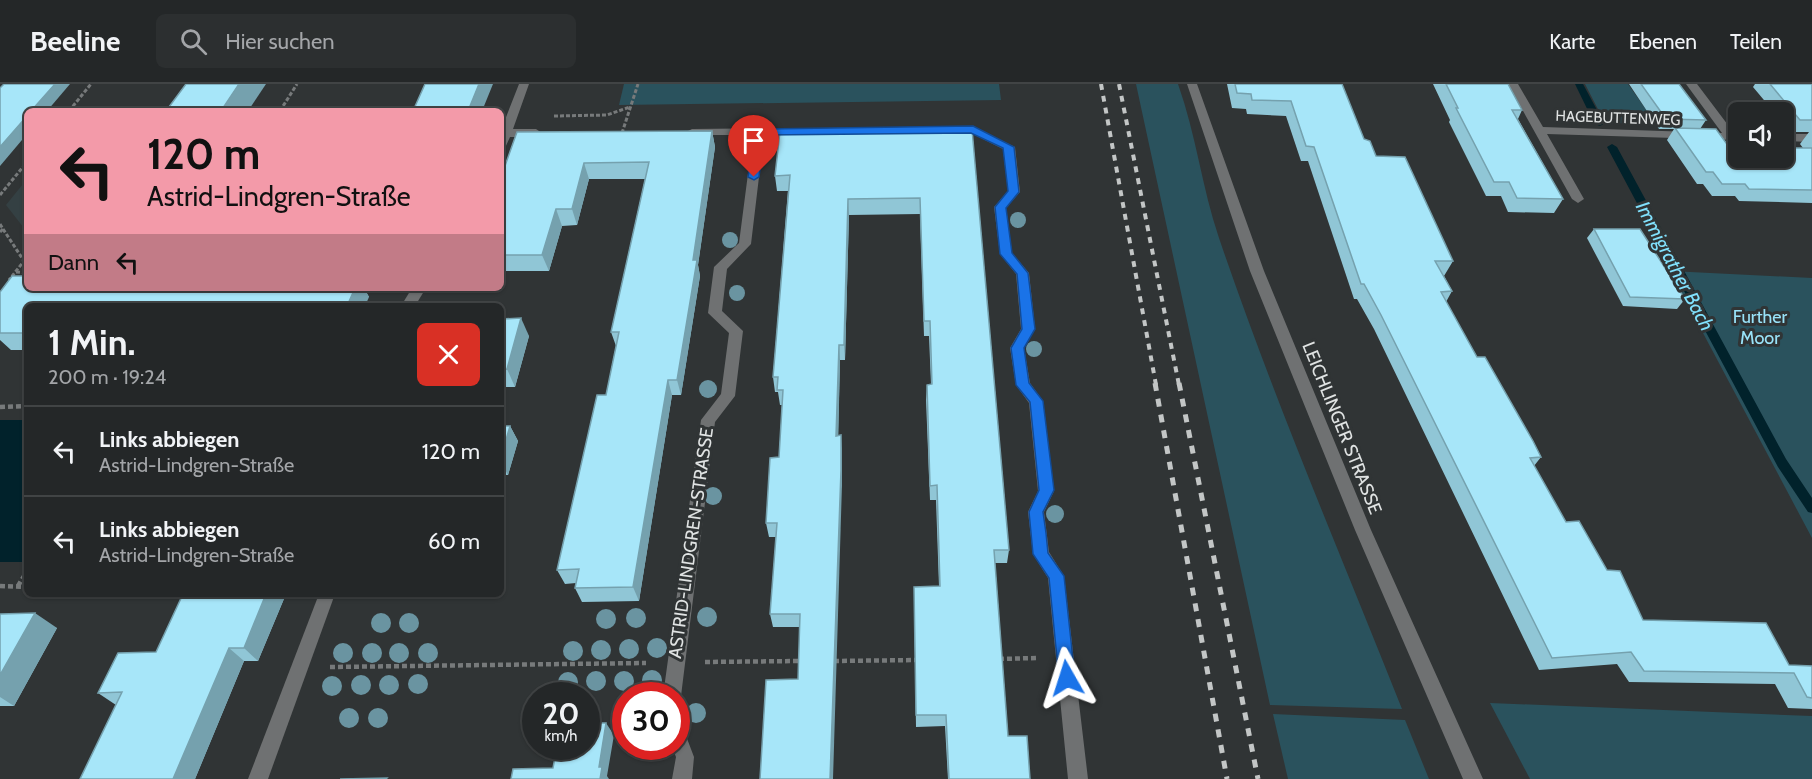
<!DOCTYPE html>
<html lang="de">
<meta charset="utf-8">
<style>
body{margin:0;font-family:Cabin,sans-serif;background:#2c2f30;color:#f1f3f6;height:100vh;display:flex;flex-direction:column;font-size:22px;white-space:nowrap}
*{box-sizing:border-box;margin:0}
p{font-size:20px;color:#a3a5a8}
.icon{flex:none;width:33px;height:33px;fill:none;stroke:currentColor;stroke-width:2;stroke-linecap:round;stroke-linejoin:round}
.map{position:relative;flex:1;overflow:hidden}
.sheet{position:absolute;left:24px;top:219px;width:480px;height:294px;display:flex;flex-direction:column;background:#242728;border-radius:9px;box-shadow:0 2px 4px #0004,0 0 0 2px #414445}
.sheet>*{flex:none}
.guide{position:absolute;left:24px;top:24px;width:480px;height:183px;border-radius:9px;box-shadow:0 2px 4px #0004,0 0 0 2px #414445;background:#f39aa9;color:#111;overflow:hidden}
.controls{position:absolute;left:1728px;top:18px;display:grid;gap:12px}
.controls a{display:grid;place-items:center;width:66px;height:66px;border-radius:9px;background:#242728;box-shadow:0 2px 4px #0004,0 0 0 2px #414445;font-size:30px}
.speed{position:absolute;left:522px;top:598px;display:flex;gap:12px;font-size:30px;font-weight:700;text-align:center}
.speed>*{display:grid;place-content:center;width:78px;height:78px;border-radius:50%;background:#242728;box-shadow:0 2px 4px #0004,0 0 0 2px #414445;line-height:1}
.speed small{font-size:15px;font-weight:400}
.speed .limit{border:9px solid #d22;background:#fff;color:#111}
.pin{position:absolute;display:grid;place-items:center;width:51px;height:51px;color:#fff;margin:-62px -26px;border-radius:50% 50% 50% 0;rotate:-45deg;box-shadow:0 0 6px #0007}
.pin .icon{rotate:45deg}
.me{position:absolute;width:66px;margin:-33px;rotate:354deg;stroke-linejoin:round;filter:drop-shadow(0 0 4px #0008)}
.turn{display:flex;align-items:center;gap:21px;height:126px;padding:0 24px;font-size:27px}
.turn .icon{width:78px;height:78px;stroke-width:2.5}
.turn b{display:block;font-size:42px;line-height:51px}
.then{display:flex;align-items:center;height:57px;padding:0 24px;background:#0003;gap:12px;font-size:22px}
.round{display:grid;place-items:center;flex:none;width:63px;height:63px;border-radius:9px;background:#2c2f30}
.headline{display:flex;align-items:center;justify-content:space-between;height:102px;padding:0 24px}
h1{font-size:36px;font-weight:800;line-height:45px}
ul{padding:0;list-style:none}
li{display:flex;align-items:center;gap:18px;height:90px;padding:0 24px;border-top:2px solid #414445}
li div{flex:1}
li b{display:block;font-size:22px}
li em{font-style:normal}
header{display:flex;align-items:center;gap:36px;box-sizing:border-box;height:84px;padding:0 30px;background:#242728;border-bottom:2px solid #414445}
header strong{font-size:28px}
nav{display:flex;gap:33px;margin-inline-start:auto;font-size:21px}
.search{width:420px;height:54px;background:#2c2f30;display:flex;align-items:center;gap:15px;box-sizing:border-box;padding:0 21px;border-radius:9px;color:#a3a5a8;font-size:22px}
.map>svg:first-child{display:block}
.built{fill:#344043}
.green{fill:#2a525d}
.water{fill:#01222b}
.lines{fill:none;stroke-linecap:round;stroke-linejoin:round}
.stream{fill:#01222b;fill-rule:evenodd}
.path-far1{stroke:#777a7b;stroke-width:3;stroke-dasharray:4 2;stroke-linecap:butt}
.path{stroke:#777a7b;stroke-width:4.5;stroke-dasharray:5 3;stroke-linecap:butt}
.minor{fill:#6f7172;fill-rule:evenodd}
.rail-far1{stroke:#c3c6c6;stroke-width:4;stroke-dasharray:6 6;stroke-linecap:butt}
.rail{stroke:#c3c6c6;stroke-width:5;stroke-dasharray:8 8;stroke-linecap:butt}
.tree{fill:#6a94a1}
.wall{fill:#90c6d6}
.shaded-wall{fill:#75a1ae}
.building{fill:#a7e6f9;stroke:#75a1ae;stroke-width:1.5}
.route{fill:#1a73e8;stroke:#114b97;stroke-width:1.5}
.labels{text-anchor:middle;stroke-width:6;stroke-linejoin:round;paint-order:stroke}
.far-street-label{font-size:15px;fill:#e0e3e3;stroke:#303435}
.park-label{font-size:18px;fill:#99e3f9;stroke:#303435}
.street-label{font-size:18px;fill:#e0e3e3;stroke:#303435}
.water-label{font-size:20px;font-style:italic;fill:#81e1fd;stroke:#303435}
</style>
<header>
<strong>Beeline</strong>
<div class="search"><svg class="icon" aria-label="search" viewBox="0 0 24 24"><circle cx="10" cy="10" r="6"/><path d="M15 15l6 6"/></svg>Hier suchen</div>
<nav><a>Karte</a><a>Ebenen</a><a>Teilen</a></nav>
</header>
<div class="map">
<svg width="1812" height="695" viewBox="0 0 1812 695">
<rect width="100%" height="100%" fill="#303435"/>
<path class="built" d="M27 95V148L6 121Z"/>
<g class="green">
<path d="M624 0H999L1001 16 619 21Z"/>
<path d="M1136 0H1178C1196 50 1202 104 1219 154 1273 313 1340 469 1402 625L1270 621Z"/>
<path d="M1585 0H1628L1645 24 1672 25 1675 40 1605 39Z"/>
<path d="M1670 187 1812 194V454Z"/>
<path d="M1490 619 1812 632V695H1530Z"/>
<path d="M1273 630 1405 636 1429 695H1288Z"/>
</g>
<path class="water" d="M0 336H27V471L23 478H0Z"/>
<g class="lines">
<g class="stream">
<path d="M1575 0H1583L1604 39 1602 41 1599 42 1594 39Z"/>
<path d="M1612 60 1617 63 1786 375 1812 414V429L1808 428 1778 383 1607 63Z"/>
</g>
<g class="path-far1">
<path d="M69 27 91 0"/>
<path d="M280 27 297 0"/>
<path d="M554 32 607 31 630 23"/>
<path d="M622 49 638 0"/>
<path d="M0 111 27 78"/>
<path d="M0 140 3 145 0 148"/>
<path d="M3 145 24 177 9 196"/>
<path d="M16 188 27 189"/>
</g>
<g class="path">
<path d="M0 323 27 322"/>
<path d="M0 502 27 503"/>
<path d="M18 502 27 487"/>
<path d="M999 575 1036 574"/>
<path d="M834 577 919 576"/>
<path d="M705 578 802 577"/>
<path d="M330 583 646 579"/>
</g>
<g class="minor">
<path d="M519 0H529L513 45H536L542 49 536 53H510L505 64 501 65V46Z"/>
<path d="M1187 0H1197L1264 187 1371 446 1483 695H1463L1355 446 1250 187Z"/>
<path d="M1508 0H1518L1543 43 1722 49 1686 0H1697L1734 49 1738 50V56L1547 50 1584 115 1578 119 1572 115Z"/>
<path d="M973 43 1015 63 1020 108 1006 124 1012 169 1029 189 1035 245 1024 264 1030 299 1043 317 1054 407 1044 428 1049 468 1064 492 1088 695H1068L1048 494 1033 470 1028 428 1038 407 1029 319 1016 301 1010 264 1021 245 1016 190 1000 170 994 123 1008 107 1003 65 971 49H953L947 46 953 43Z"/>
<path d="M800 44 804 45V49L764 51 751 160 727 185 722 227 743 247 735 312 715 338 681 612 676 619V612H663L701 336 721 310 729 249 708 229 714 183 739 159 753 51H692L686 48 692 45Z"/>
<path d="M1812 50V58L1784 57V50Z"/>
<path d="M412 204H426L415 222H401Z"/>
<path d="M319 510H335L268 695H248Z"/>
<path d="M676 641 683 644 694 673 692 695H672L676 673 672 663H676Z"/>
</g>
<g class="rail-far1">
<path d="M1101 0 1156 301"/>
<path d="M1119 0 1179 301"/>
</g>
<g class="rail">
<path d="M1155 299 1227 695"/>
<path d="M1179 299 1258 695"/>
</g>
</g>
<g class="tree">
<circle cx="1018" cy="136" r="8"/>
<circle cx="730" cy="156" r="8"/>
<circle cx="737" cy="209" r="8"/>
<circle cx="1034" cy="265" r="8"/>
<circle cx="708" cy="305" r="9"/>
<circle cx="713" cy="412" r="9"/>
<circle cx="1055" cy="430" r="9"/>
<circle cx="707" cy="533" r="10"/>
<circle cx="636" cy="534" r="10"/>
<circle cx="606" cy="535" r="10"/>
<circle cx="381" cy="539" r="10"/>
<circle cx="409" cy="539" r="10"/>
<circle cx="657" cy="564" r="10"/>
<circle cx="629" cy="565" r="10"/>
<circle cx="601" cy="566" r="10"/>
<circle cx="573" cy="567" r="10"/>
<circle cx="343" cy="569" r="10"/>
<circle cx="372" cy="569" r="10"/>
<circle cx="399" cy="569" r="10"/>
<circle cx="428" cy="569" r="10"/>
<circle cx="652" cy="596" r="10"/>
<circle cx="596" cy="597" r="10"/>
<circle cx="624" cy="597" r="10"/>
<circle cx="568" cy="598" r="10"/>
<circle cx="418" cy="600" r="10"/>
<circle cx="361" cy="601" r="10"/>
<circle cx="389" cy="601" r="10"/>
<circle cx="332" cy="602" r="10"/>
<circle cx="696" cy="629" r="10"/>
<circle cx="349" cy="634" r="10"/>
<circle cx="378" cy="634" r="10"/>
</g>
<g class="wall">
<path d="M1227 0H1342L1364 55 1453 177 1444 192 1452 207 1446 218 1477 273 1541 373 1534 382 1566 438 1607 486 1643 536 1789 581 1812 582V625L1788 624 1775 600 1629 598 1617 580 1539 586 1374 245 1357 215H1354L1308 77H1301L1286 32 1247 30 1246 25 1232 24Z"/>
<path d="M1433 0H1508L1522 26 1518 35 1563 115 1554 129 1508 128 1501 112H1486L1449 38 1450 36Z"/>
<path d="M1629 0H1679L1706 36 1700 45 1729 63 1803 64 1800 60 1809 48H1790L1784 40V28H1774L1753 3 1755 0H1812V119L1739 117 1735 112H1712L1703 100H1697L1667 56 1674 45H1659Z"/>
<path d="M972 45 1009 466 1007 479H995L1008 652 1030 695H948L945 642 916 643 914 516 939 502 936 416H930L926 316 927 301 931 300 929 252H924L920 130 849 131 845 276H840L838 352 842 366V400L798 595 800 543H773L770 530 776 453H769L766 439 779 373 782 321H780L778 308H775L773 293 788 107H777L775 92Z"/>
<path d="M712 47 715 63 698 181 700 192 681 311H672L639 517 582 518 575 504 576 499 565 500 557 486 606 311 616 262 611 248 645 95H589L577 141 562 142 549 187H501V93Z"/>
<path d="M1594 145 1685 215 1677 225 1623 222 1587 154Z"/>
<path d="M27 204H364L369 213 27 222V266H11L0 256V208Z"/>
<path d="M501 235 529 252 515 303H501Z"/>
<path d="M501 342H510L518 357 508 391H501Z"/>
<path d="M183 510H286L258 577H244L195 695H80L116 621 98 609 156 568Z"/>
<path d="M0 530 57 544 14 622H0Z"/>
</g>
<g class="shaded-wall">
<path d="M55 0H70L47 27H31Z"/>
<path d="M239 0H266L248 27H221Z"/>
<path d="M479 0H493L482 27H468Z"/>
<path d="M27 32V50L0 82V63Z"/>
<path d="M712 47 715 63 698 181 700 192 681 311 677 296 693 176Z"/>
<path d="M584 79 589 95 577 141 572 125Z"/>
<path d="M848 115 849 131 845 276 844 261Z"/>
<path d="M556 125 562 142 549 187 542 171Z"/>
<path d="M355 204H364L369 213 365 222H347Z"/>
<path d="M521 234 529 252 515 303 507 285Z"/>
<path d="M839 261 840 276 838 366 836 352Z"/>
<path d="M668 296 672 311 639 517 633 503Z"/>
<path d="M510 342 518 357 508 391 501 378V373Z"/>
<path d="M841 351 842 366V400L833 695H830Z"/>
<path d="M266 510H286L258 577 244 564Z"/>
<path d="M35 529 57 544 14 622 0 613V591Z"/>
<path d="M229 564 244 577 195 695H173Z"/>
<path d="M606 639 614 651 607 692 609 695H600L599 683Z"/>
</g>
<g class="building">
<path d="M4 0H55L31 27H27V32L0 63V4Z"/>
<path d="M186 0H239L221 27H166Z"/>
<path d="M425 0H479L468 27H413Z"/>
<path d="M1235 0H1342L1364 55 1370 57 1376 72 1405 73 1453 177H1435L1452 207 1441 208 1477 273H1485L1533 357 1541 373 1530 374 1566 438 1579 437 1607 486 1620 487 1643 536 1766 539 1789 581 1812 582V614L1807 613 1794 589 1644 587 1631 568 1552 574 1381 231 1364 200H1361L1314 63 1306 62 1291 17 1252 16 1251 10 1237 9Z"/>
<path d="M1446 0H1508L1522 26H1512L1563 115 1517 114 1509 98H1494L1456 24H1458Z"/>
<path d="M1641 0H1679L1706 36 1666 35Z"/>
<path d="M1770 0H1812V36H1800Z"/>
<path d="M1675 44 1716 45 1729 63H1738V74H1784V64H1812V106L1749 105 1745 100H1722L1713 88H1706Z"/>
<path d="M972 45 1009 466H994L1008 652H1027L1030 695H949L946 631H916L914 503 940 502 937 401 930 402 927 301 932 300 930 237H924L920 114 848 115 844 261H839L836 352 841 351V386L830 695H760L766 596 798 595 800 530H770L777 439H766L770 374 779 373 783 306H777L778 293H773L790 91 775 92 780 47Z"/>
<path d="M712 47 693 176H697L677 296H668L633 503 575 504 579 485 557 486 597 311H606L619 248H611L649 78 584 79 572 125H556L542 171H501V93L517 48Z"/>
<path d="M1594 145H1640L1685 215 1630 213Z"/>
<path d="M12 192H27V204H355L347 222H27V249H0V208Z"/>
<path d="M521 234 507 285 501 286V235Z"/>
<path d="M501 342H510L501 373Z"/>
<path d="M183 510H266L244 564H229L173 695H80L122 608 98 609 118 569 156 568Z"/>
<path d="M35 529 0 591V530Z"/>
<path d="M586 639H606L599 683H602L600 695H511L513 685 553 684 557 663H586Z"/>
<path d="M387 694 386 695H340Z"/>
</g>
<path class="route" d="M973 42 1014 63 1019 108 1006 124 1012 169 1028 189 1035 245 1024 264 1029 299 1043 317 1054 406 1043 428 1046 449 1048 469 1064 492 1075 594 1072 600 1067 602 1061 600 1059 594 1049 494 1033 470 1029 428 1039 406 1030 318 1016 301 1011 264 1022 245 1017 190 1000 170 995 123 1008 107 1003 64 971 49 764 51 759 93 754 96 748 93 754 48 759 45Z"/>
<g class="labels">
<g class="far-street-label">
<text transform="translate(1618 34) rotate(2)" y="5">HAGEBUTTENWEG</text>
</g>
<g class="park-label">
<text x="1760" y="239">Further<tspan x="1760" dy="21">Moor</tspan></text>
</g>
<g class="street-label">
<text transform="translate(1342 344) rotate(68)" y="6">LEICHLINGER STRASSE</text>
<text transform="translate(691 459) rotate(-82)" y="6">ASTRID-LINDGREN-STRASSE</text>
</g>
<g class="water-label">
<text transform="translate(1675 182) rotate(62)" y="7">Immigrather Bach</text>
</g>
</g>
</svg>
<div class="controls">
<a><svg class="icon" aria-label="sound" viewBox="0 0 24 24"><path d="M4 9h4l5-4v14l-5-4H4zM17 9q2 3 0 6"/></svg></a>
</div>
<div class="speed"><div>20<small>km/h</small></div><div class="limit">30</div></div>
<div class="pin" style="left:754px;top:93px;background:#d93025"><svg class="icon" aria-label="arrive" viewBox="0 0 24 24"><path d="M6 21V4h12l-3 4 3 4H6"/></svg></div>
<svg class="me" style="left:1067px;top:594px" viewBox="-20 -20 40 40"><path d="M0-17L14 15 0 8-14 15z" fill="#1a73e8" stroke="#fff" stroke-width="4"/></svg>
<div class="guide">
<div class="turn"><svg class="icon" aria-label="left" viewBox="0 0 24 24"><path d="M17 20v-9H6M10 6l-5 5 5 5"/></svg><div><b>120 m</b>Astrid-Lindgren-Straße</div></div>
<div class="then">Dann<svg class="icon" aria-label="left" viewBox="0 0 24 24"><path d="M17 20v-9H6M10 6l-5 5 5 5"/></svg></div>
</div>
<section class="sheet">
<div class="headline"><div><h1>1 Min.</h1><p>200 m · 19:24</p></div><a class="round" style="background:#d93025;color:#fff"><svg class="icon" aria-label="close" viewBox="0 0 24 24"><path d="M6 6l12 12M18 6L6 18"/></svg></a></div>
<ul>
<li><svg class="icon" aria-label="left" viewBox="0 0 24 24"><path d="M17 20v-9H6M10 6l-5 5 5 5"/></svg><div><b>Links abbiegen</b><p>Astrid-Lindgren-Straße</p></div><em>120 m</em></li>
<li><svg class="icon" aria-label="left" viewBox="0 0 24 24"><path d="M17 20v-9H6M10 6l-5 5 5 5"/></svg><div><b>Links abbiegen</b><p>Astrid-Lindgren-Straße</p></div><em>60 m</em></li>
</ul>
</section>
</div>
